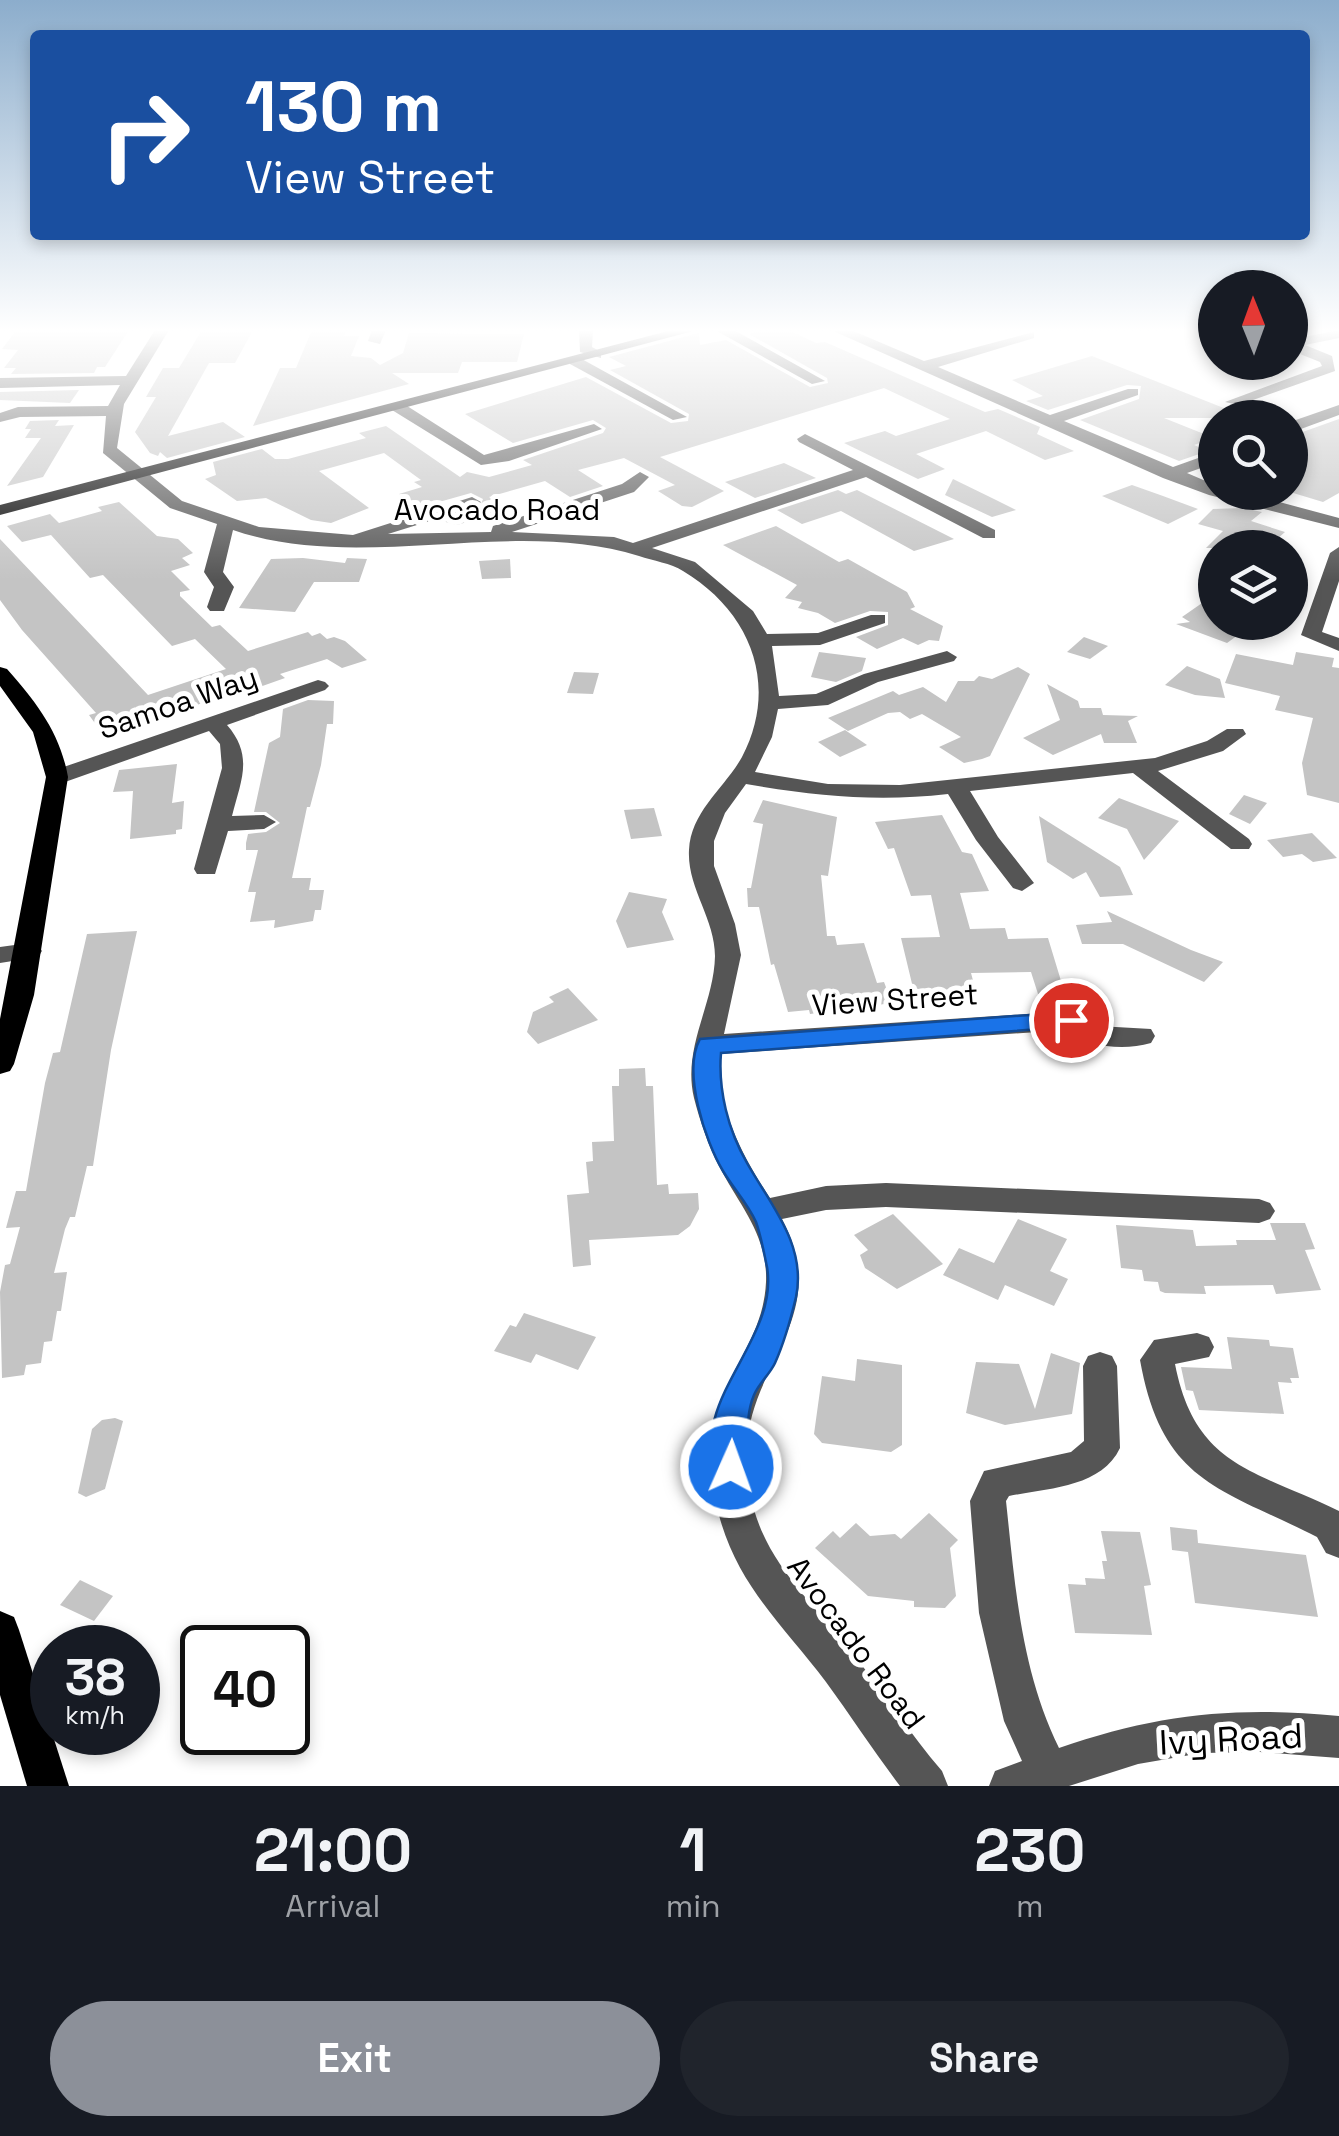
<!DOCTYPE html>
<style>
body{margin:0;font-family:"Space Grotesk",sans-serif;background:#20242c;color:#f1f3f6;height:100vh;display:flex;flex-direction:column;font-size:38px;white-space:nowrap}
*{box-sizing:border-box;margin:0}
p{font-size:32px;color:#9ea1a6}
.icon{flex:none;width:55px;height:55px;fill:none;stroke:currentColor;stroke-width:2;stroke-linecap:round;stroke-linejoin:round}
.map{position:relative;height:1786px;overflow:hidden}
.sheet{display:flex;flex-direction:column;background:#171b24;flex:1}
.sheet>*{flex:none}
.guide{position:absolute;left:30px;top:30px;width:1280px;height:210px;border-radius:10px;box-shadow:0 5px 15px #0003;background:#1a4fa0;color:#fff;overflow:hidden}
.needle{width:65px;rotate:359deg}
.controls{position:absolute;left:1198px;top:270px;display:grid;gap:20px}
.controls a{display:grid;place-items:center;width:110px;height:110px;border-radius:50%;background:#171b24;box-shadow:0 5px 15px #0003;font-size:50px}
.speed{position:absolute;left:30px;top:1625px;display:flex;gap:20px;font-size:50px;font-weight:700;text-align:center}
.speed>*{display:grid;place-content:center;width:130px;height:130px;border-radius:50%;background:#171b24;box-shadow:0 5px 15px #0003;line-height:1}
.speed small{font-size:25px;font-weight:400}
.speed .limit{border:5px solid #111;border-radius:15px;background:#fff;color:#111}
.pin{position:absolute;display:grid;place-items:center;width:85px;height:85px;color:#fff;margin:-42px;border:5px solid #fff;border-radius:50%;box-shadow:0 2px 10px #0007}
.me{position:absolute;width:110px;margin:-55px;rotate:2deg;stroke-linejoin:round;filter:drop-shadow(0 0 8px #0008)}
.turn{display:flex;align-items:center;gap:35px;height:210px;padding:0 50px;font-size:45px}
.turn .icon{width:130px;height:130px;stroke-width:2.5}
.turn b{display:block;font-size:70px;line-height:85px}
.eta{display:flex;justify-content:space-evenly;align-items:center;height:170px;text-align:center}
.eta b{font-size:60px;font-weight:600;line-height:70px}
.button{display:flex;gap:20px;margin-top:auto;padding:20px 50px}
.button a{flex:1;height:115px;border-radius:60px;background:#8c9099;color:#fff;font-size:40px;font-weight:600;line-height:115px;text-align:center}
.button a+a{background:#20242c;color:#f1f3f6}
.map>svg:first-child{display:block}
.building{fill:#c4c4c4}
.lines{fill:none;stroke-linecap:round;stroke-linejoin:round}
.minor{fill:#555;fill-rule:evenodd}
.major{fill:#000;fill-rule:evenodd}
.route{fill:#1a73e8;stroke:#114b97;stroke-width:2.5}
.labels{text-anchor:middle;stroke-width:10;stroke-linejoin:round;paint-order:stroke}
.street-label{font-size:30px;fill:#000;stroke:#fff}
.near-street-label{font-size:35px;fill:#000;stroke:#fff}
</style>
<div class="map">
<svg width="1339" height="1786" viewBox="0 0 1339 1786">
<rect width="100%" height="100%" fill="#fff"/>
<g class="building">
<path d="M23 330H129L105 367H97L94 373 11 374 16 368H4L18 350 2 349 15 332Z"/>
<path d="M202 330H253L235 363H209L168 436 223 422 245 437 167 458 160 452 158 456 150 453 135 432 156 397H146L163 368H179Z"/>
<path d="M763 330H788L816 343 825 342 985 412 998 409 1040 427 1037 434 1074 451 1045 460 986 431 916 454 945 469 918 479 844 443 885 431 896 436 950 419 884 388 660 457 724 491 692 507 682 506 658 491 675 485 624 458 578 470 603 486 570 497 545 481 489 497 507 510 457 525 442 521 479 510 483 499 471 493 407 511 399 494 422 487 414 482 421 480 384 453 319 471 369 508 331 523 311 520 266 498 237 501 205 479 216 475 213 462 262 449 275 459H288L366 438 359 433 386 426 460 477 467 472 489 477 532 465 523 460 603 433 606 428 593 420 513 443 465 414 586 377 671 423 688 421 689 414 610 370 626 366 609 357 699 333 700 345 726 340 810 387 828 383 827 378 749 334Z"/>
<path d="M311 332H346L344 336H359L351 356 371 358 380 365 403 353 409 333 524 334 517 362H462L458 373H392L409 384 253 426 280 368H296Z"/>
<path d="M1092 356 1244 416V418H1164L1214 438 1194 445 1208 451 1179 461 1080 420 1139 399 1141 386 1127 385 1048 410 1026 401 1043 396 1012 380Z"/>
<path d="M79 390 70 403 0 400V392Z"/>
<path d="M1339 419V493L1323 502 1290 492V442L1297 434Z"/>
<path d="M59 420 55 426 74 425 43 477 7 486 41 438H25L31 429H25L30 421Z"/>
<path d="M784 463 816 478 755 498 725 482Z"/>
<path d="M953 479 994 499 1016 510 992 517 945 495Z"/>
<path d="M1132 485 1163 496 1198 509 1168 524 1102 496Z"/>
<path d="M838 490 846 494 857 490 954 539 914 551 841 511 802 524 777 510Z"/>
<path d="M119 502 157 536 178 539 193 553 182 558 190 565 171 571 190 590 180 592V596L212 627 220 625 248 651 308 632 312 636 320 633 327 639 334 637 345 641 367 660 342 668 327 659 280 674 285 678 248 691 244 687 171 715 102 733 89 715 96 713 22 630 0 600V539L148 695 226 669 195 639 172 646 103 575 90 578 51 535 22 542 7 526 50 514 59 523 102 511 98 507Z"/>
<path d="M1243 508 1262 512 1251 521 1285 532 1267 548H1206L1223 531 1198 524 1213 509Z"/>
<path d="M776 526 839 562 848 559 907 592 915 607 910 609 943 626 939 641 929 640 918 645 903 638 877 649 856 637 888 625V612L870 611 835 623 818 613 798 608 802 602 785 598 797 585 723 545Z"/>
<path d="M303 558 345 563 347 558 367 559 359 582H314L295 612 239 608 271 559Z"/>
<path d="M510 559 511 578 482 579 479 561Z"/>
<path d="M1215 594V622H1256L1227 643 1176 624 1190 622 1182 617Z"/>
<path d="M1084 637 1108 646 1090 659 1067 652Z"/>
<path d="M819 652 866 658 862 671 836 682 811 677Z"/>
<path d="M1296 652 1334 658 1332 667 1339 668V803L1307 795 1302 763 1313 718 1275 710 1280 696 1225 683 1236 654 1293 665Z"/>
<path d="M1187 666 1220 679 1225 698 1195 695 1165 685Z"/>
<path d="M1018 667 1030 674 990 756 982 759 964 763 939 747 961 737 922 714 910 719 900 712 888 713 848 731 828 718 893 691 899 695 923 687 946 702 958 681H974L979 676 992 679Z"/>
<path d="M574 672 599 673 593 694 567 693Z"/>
<path d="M1047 684 1078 701 1080 708H1101L1103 715 1138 716 1128 721 1137 743H1104L1101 734 1053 755 1023 738 1060 720Z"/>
<path d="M308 700 334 701 333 724H327L321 765 310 807H307L292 878H311L309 890H324L321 910H315L313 921 274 928 275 920 250 922 256 892H248L258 850H246V843L248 834 266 832 280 823 266 812H254L269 743 280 737 283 709Z"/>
<path d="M845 730 867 745 840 757 818 742Z"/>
<path d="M177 764 172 803 184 801 182 829 176 830V834L130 839 133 791 113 792 119 770Z"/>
<path d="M1244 795 1267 803 1250 824 1229 814Z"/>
<path d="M1119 798 1179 821 1144 860 1127 829 1098 818Z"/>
<path d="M763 800 837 817 828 876 821 875 827 936H835L837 945 864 943 877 983 884 982 892 1003 810 1014 809 1010 788 1012 774 964 771 965 759 907H748L747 888H751L763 824 753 822Z"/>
<path d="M654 808 662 836 631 839 624 810Z"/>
<path d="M942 815 962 852 972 854 989 891 960 893 970 929 1005 928 1008 939 1048 938 1065 994H1038L1031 972 971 973 975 988 914 992 901 938 940 937 931 895 911 896 894 848 888 849 875 822Z"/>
<path d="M1039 816 1120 867 1133 895 1100 897 1086 872 1073 879 1047 862Z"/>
<path d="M1312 833 1337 858 1313 862 1302 854 1283 857 1267 840Z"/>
<path d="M629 892 667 899 662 912 674 940 627 948 616 921Z"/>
<path d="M1107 911 1191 950 1223 962 1204 982 1123 944H1082L1076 925 1112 922Z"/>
<path d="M137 931 111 1050 93 1166H87L75 1217H70L65 1229 54 1273 67 1272 61 1311H57L52 1341 44 1342 41 1363 26 1365 24 1375 2 1378 0 1292 5 1265 10 1264 20 1227 6 1228 16 1191H26L45 1083 53 1053 60 1052 87 934Z"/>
<path d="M568 988 598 1020 538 1044 527 1032 533 1012 554 1002 549 997Z"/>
<path d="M645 1068 646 1086H653L657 1185 668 1184 669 1194 698 1193 699 1209 690 1226 678 1235 589 1240 591 1265 573 1267 567 1195 589 1193 586 1162 593 1161 592 1142 614 1141 612 1086H619V1069Z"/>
<path d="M893 1214 943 1264 897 1289 865 1268 860 1255 868 1250 854 1235Z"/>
<path d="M1018 1219 1067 1239 1050 1271 1068 1279 1054 1306 1005 1285 998 1300 943 1275 959 1248 994 1263Z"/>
<path d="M1270 1223H1305L1315 1249 1305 1250 1321 1290 1276 1294 1273 1285 1204 1286 1206 1294 1165 1293 1160 1291 1158 1282 1144 1281 1142 1270 1121 1268 1116 1225 1193 1230 1196 1246 1237 1245 1236 1240H1276Z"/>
<path d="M524 1313 596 1337 578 1370 536 1354 531 1363 494 1351 510 1325 516 1327Z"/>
<path d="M1227 1337 1269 1340 1270 1346 1293 1348 1299 1378H1290L1292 1383 1278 1382 1284 1414 1199 1410 1193 1391 1186 1390 1181 1367 1232 1369Z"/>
<path d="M1051 1353 1080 1363 1072 1414 1005 1425 966 1413 976 1362 1019 1364 1035 1409Z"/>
<path d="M857 1359 902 1365V1445L891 1452 822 1443 814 1434 822 1376 855 1381Z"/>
<path d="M115 1418 123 1421 105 1489 86 1497 78 1493 92 1429 102 1420Z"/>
<path d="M929 1513 958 1540 950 1548 956 1596 945 1608 914 1607V1601L868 1596 815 1548 833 1531 840 1538 856 1523 870 1536 895 1534 901 1539Z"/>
<path d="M1170 1527 1197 1530 1198 1543 1306 1555 1318 1617 1195 1603 1188 1552 1172 1550Z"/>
<path d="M1101 1531 1140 1532 1151 1585 1144 1586 1152 1635 1075 1633 1068 1584 1086 1585 1085 1578 1105 1579 1102 1561H1107Z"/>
<path d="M80 1580 113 1596 94 1621 60 1605Z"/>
</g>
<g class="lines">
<g class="minor">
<path d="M155 330H169L124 404 117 448 182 501 259 527 353 535 472 497 481 502 478 506 388 534 491 532 493 526 622 484 640 472 649 477 634 492 512 532 614 537 633 543 853 470 799 442 797 439 805 434 995 530V538H983L866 477 652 548 695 562 753 611 767 634 818 633 871 615H885V623L820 645 772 646 779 696 816 694 864 674 947 651 957 657 954 661 878 682 828 705 778 709 772 737 755 772 828 784 900 785 1155 758 1207 741 1227 729H1243L1246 734 1223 751 1158 771 1249 839 1252 844 1249 849H1231L1133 773 970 791 998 837 1034 883 1022 891 1013 888 976 840 948 794C876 802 817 796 746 784L725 813 714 841V866L735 924 741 955 724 1034 1071 1011 1098 1026 1151 1029 1155 1036 1151 1043C1122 1051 1089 1047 1066 1030L720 1054C716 1107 742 1155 770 1198L826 1186 886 1183 1259 1199 1270 1203 1275 1211 1270 1219 1259 1223 886 1207 826 1210 782 1219C834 1318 748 1363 747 1451 745 1548 801 1587 854 1655 884 1693 910 1734 942 1771L948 1786H900C874 1752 851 1716 826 1682 779 1620 731 1580 715 1498 709 1466 708 1430 721 1399 738 1359 764 1328 766 1282 768 1235 739 1205 719 1166 708 1145 700 1121 694 1098 682 1047 714 1005 715 956 715 918 687 888 689 850 691 811 724 789 742 757 780 684 750 611 683 571 671 563 653 561 639 556 512 516 359 574 233 530L223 572 234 587 224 611H210L207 607 214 587 204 572 217 524 170 508 103 453 106 416 20 417 0 422V413L18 407 108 406 120 385 0 388V378L126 376Z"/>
<path d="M372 330H386L380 344 368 341Z"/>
<path d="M579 330H593L592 347 601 352V358L580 352Z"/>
<path d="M715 330H734L825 381 812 384Z"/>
<path d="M831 330H851L924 361 1034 332V338L938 367 1050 415 1128 389H1138V395L1064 421 1173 467 1215 452V463L1187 473 1215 485V492H1242L1339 518V528L1209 495 1163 478Z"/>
<path d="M1339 330V338L1305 345 1332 356 1335 371 1239 405 1225 402 1322 366 1320 362 1290 350V340Z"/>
<path d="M570 358H580L687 417 673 420 570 364Z"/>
<path d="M392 404H404L484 455 594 424 602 429 509 461 481 465 392 410Z"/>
<path d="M1339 405V415L1290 433V422Z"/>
<path d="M1339 547V581L1322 632 1339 638V651L1301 635 1330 553Z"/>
<path d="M318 680 325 682 329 686 325 690 227 725C254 756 241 780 232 816L264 815 276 822 264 829 228 831 215 874H197L194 869 222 768 220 744 209 731 65 782 57 784 46 777 49 772Z"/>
<path d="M29 943 38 945 42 951 38 957 0 963V947Z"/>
<path d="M1197 1333 1209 1337 1214 1347 1209 1357 1175 1364C1195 1467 1255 1470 1339 1511V1558L1326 1553 1317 1537C1218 1487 1162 1482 1140 1360L1154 1340Z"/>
<path d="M1100 1352 1112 1356 1117 1366 1120 1448C1101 1488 1047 1488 1009 1496L1006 1501C1015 1585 1021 1671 1059 1748 1157 1714 1236 1706 1339 1716V1758L1260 1752 1202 1753 1138 1764 1069 1786H989L995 1771 1022 1761 1004 1721 979 1613 970 1501 984 1471 1071 1452 1084 1441 1083 1366 1088 1356Z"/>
</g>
<g class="major">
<path d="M672 330H697L0 515V505Z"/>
<path d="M0 667 7 669C36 702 60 732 68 777L34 995 14 1064 10 1071 0 1074V1019L46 777 33 732 0 686Z"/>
<path d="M0 1611 14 1617 19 1630 69 1786H27L0 1695Z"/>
</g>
</g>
<linearGradient id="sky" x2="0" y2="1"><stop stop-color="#8cadcc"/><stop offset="0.57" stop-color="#fff"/><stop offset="1" stop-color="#fff" stop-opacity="0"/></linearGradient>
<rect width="1339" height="580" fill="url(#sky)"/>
<path class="route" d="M1071 1012 1083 1020 1080 1026 721 1053C718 1090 728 1130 747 1163 770 1204 807 1245 796 1297 791 1318 784 1343 775 1363 770 1374 759 1383 754 1395 742 1423 753 1455 742 1477L731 1481 719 1477C684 1402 780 1342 767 1267 764 1253 761 1236 756 1222 748 1204 733 1188 723 1171 705 1141 682 1071 700 1039Z"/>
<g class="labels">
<g class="street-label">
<text x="497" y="520">Avocado Road</text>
<text transform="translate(178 703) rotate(-19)" y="10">Samoa Way</text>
<text transform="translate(895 1000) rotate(-4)" y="10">View Street</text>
<text transform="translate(856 1643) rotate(53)" y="10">Avocado Road</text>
</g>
<g class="near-street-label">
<text transform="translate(1231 1739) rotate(-3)" y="12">Ivy Road</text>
</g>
</g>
</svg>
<div class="controls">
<a><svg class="needle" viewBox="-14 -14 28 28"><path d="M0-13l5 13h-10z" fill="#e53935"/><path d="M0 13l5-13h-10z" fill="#9ea1a6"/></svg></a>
<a><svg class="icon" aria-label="search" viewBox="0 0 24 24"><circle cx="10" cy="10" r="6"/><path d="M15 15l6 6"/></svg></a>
<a><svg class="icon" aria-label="layers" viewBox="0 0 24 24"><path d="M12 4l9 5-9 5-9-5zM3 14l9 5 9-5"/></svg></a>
</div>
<div class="speed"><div>38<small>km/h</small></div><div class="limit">40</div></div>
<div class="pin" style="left:1071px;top:1020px;background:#d93025"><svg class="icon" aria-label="arrive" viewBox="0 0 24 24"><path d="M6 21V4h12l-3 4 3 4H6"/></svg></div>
<svg class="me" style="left:731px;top:1467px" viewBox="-20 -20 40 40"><circle r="17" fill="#1a73e8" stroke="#fff" stroke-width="3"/><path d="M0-11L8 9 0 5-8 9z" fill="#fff"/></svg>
<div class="guide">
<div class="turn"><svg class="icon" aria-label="right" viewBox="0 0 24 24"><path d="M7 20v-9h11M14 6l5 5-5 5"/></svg><div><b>130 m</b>View Street</div></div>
</div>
</div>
<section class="sheet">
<div class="eta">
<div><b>21:00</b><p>Arrival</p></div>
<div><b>1</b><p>min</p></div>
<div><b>230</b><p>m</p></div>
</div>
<div class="button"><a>Exit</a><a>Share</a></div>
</section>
